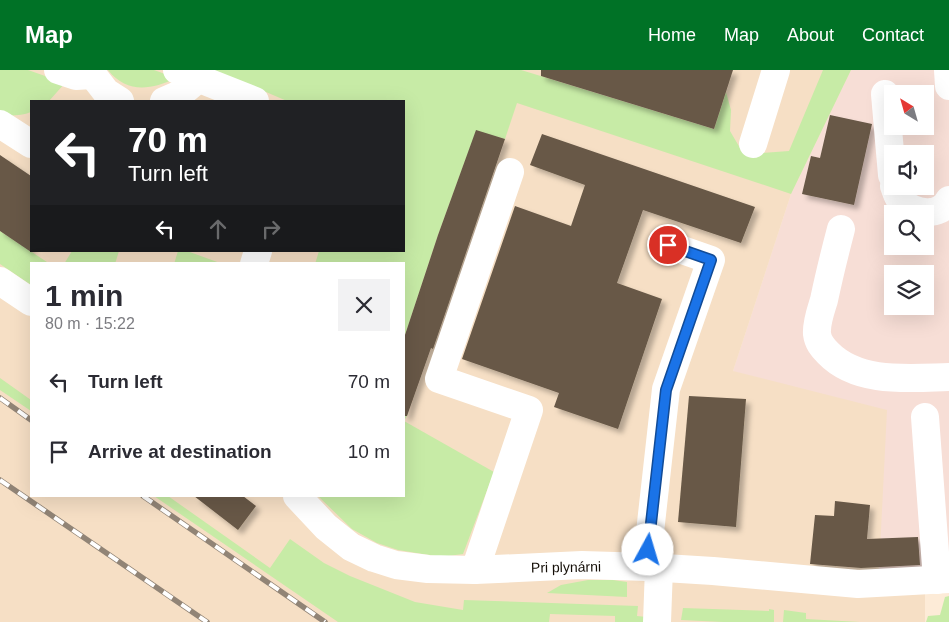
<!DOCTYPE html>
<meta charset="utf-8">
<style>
body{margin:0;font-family:Helvetica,sans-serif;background:#f2f2f3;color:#2b2b33;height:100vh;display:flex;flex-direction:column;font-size:19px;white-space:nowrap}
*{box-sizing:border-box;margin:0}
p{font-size:16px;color:#7c7c81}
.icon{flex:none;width:28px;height:28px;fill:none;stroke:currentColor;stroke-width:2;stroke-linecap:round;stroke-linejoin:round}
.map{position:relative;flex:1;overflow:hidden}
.panel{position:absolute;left:30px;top:192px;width:375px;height:235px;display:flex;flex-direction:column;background:#fff;border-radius:0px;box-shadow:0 5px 20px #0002}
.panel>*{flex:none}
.banner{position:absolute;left:30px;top:30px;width:375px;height:152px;border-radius:0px;box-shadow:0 5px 20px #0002;background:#202124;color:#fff;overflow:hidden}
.needle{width:32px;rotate:323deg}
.buttons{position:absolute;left:884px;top:15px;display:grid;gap:10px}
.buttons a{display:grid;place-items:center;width:50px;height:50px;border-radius:0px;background:#fff;box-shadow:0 5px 20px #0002;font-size:25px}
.pin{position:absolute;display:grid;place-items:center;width:42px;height:42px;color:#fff;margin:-21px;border:2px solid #fff;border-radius:50%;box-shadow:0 1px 5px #0007}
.me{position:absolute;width:55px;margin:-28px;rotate:6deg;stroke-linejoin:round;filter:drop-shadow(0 0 4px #0008)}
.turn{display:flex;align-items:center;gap:18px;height:105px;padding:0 15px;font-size:22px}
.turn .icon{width:65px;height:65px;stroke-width:2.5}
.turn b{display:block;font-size:35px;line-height:42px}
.lanes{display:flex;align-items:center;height:48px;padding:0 15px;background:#0003;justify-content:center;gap:25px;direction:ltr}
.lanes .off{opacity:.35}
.round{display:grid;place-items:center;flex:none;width:52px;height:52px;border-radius:0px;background:#f2f2f3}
.summary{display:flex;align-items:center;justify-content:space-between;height:85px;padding:0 15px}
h1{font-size:30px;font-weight:600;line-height:38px}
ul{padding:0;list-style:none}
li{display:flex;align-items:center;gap:15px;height:70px;padding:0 15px}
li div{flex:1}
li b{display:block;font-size:19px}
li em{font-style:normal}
header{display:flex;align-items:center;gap:30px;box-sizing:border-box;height:70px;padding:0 25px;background:#007226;color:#fff}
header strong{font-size:24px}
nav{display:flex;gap:28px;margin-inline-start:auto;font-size:18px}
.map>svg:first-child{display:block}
.commercial{fill:#f7ded6;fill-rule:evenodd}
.built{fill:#f6dfc5;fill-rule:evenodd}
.green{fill:#c7eba6}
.building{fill:#675847;filter:url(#shadow)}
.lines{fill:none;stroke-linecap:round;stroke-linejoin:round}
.minor{stroke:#fff;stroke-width:28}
.rail-casing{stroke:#918476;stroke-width:5.5}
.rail{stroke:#fff;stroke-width:4;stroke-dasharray:11;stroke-linecap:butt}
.route-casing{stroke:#114b97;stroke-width:12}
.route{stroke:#1a73e8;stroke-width:9}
.labels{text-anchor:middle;stroke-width:5;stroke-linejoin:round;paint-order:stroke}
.street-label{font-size:14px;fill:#140e07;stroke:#fff}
</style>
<header>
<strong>Map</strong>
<nav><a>Home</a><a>Map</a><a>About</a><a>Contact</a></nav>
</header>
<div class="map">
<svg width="949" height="552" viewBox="0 0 949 552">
<defs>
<filter id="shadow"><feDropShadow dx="4.5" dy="4.5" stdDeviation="2.5" flood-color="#0004"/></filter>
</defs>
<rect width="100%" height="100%" fill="#fdebd7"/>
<path class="commercial" d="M851 0H949V495L877 502 733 301 791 124ZM892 24H925V56H892ZM892 84H925V116H892ZM892 144H925V176H892ZM892 204H925V236H892Z"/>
<path class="built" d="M0 0H851L791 124 733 301 887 340 879 500 925 499V552H0ZM31 31H404V181H31ZM31 194H404V426H31Z"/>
<g class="green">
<path d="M0 0H28L65 13 49 31H31V42C21 46 11 46 0 45Z"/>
<path d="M108 0H154L176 8C151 20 127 24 108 0Z"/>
<path d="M200 0H521L714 59 726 22 731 40 730 61 740 78 762 83 789 81 823 0H851L791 124 517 33 505 69 476 61 438 165 404 268V194H315L319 181H404V31H287L266 22 265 24Z"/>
<path d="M0 161 50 194H31V215L0 194Z"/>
<path d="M72 181H119L115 194H64Z"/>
<path d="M178 181H187L220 193 174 194Z"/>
<path d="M0 308 31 330V341L0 320Z"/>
<path d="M404 343 408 344 404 351 494 402 463 484 441 487 398 480 377 473 352 459 318 426H404Z"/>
<path d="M154 426H168L270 498 290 469 324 493 350 506 415 532 463 540 464 530 638 536 637 546 647 547V552H615V546L550 544 549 552H338Z"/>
<path d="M588 510H613L627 512V527L547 523 561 515Z"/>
<path d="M949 526V552H926L928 546 940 545 945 527Z"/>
<path d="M683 538 769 541V539L774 540V552H723L681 550Z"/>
<path d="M784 540 806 543V549L860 552H783Z"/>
</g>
<g class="building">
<path d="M541 0H733L714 59 541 6Z"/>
<path d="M830 45 872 54 854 135 802 124 811 86 820 88Z"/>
<path d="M476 60 505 69 433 279 431 278 407 346H404V268L438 165Z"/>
<path d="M542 64 755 137 741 173 643 140 617 213 662 229 618 359 554 337 559 323 462 289 515 136 571 156 585 115 530 95Z"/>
<path d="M0 85 31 106V182L0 161Z"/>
<path d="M689 326 746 329 736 457 678 452Z"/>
<path d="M194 426H243L256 436 238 460Z"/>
<path d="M835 431 870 435 867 469 918 467 920 495 861 498 810 494 815 445 834 446Z"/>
</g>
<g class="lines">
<g class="minor">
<path d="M58 0 76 6 92 5"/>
<path d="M89 0 106 22 120 31"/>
<path d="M177 0 255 31"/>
<path d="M948 0 949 16"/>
<path d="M885 24 892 105"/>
<path d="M164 31 180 24 198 9"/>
<path d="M0 54 31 74"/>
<path d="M753 74 776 0"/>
<path d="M894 116C896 121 897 127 901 131 914 144 940 148 949 130"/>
<path d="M841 159C835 182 829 206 824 230 821 240 816 253 817 264 818 272 822 277 828 283 858 314 909 308 949 307"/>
<path d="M254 194 258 181"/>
<path d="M0 211 31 232"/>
<path d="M925 347 937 510"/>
<path d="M297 426 326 457 351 477 374 488 396 495 428 499 475 500 582 495 648 497 713 501 858 514 949 509"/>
<path d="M648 497V480L666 319 711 190 668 175"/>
<path d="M475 500 529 340 439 309 510 102"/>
<path d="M657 552 659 498"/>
</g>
<g class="rail-casing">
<g id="rail">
<path d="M0 328 31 350"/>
<path d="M0 410 207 552"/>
<path d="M143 426 325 552"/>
</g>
</g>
<use href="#rail" class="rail"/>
</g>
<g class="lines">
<g class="route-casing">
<path id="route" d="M648 480 666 320 711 190 668 175"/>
</g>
<use href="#route" class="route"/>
</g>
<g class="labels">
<g class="street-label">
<text transform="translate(566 497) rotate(-1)" y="5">Pri plynárni</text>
</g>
</g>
</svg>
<div class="buttons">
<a><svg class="needle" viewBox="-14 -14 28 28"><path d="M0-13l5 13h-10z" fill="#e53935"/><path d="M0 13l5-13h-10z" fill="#7c7c81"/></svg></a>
<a><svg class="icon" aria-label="sound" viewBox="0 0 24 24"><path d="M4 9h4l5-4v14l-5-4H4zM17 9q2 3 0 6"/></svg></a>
<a><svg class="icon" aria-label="search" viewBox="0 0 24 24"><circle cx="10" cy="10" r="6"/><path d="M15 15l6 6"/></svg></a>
<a><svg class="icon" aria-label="layers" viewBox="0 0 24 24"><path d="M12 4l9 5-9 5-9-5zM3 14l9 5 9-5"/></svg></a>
</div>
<div class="pin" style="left:668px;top:175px;background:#d93025"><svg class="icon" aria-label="arrive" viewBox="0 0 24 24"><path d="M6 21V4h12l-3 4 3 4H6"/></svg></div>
<svg class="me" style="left:648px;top:480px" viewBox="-20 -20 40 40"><circle r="19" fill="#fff"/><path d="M0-13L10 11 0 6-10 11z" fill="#1a73e8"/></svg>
<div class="banner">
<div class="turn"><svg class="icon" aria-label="left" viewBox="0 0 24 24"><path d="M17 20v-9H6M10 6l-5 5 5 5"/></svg><div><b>70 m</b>Turn left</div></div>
<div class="lanes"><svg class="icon" aria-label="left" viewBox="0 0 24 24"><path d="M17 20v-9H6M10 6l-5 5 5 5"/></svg><svg class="icon off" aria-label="ahead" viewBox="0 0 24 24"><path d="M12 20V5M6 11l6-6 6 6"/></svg><svg class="icon off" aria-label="right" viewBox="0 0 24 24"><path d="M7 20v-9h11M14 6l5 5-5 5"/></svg></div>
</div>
<section class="panel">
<div class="summary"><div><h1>1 min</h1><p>80 m · 15:22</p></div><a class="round"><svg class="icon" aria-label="close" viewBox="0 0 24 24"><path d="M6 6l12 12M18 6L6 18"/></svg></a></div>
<ul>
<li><svg class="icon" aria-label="left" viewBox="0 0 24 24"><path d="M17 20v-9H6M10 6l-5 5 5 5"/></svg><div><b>Turn left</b></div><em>70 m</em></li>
<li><svg class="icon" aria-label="arrive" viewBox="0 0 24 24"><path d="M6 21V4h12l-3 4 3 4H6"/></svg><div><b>Arrive at destination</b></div><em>10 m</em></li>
</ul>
</section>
</div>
